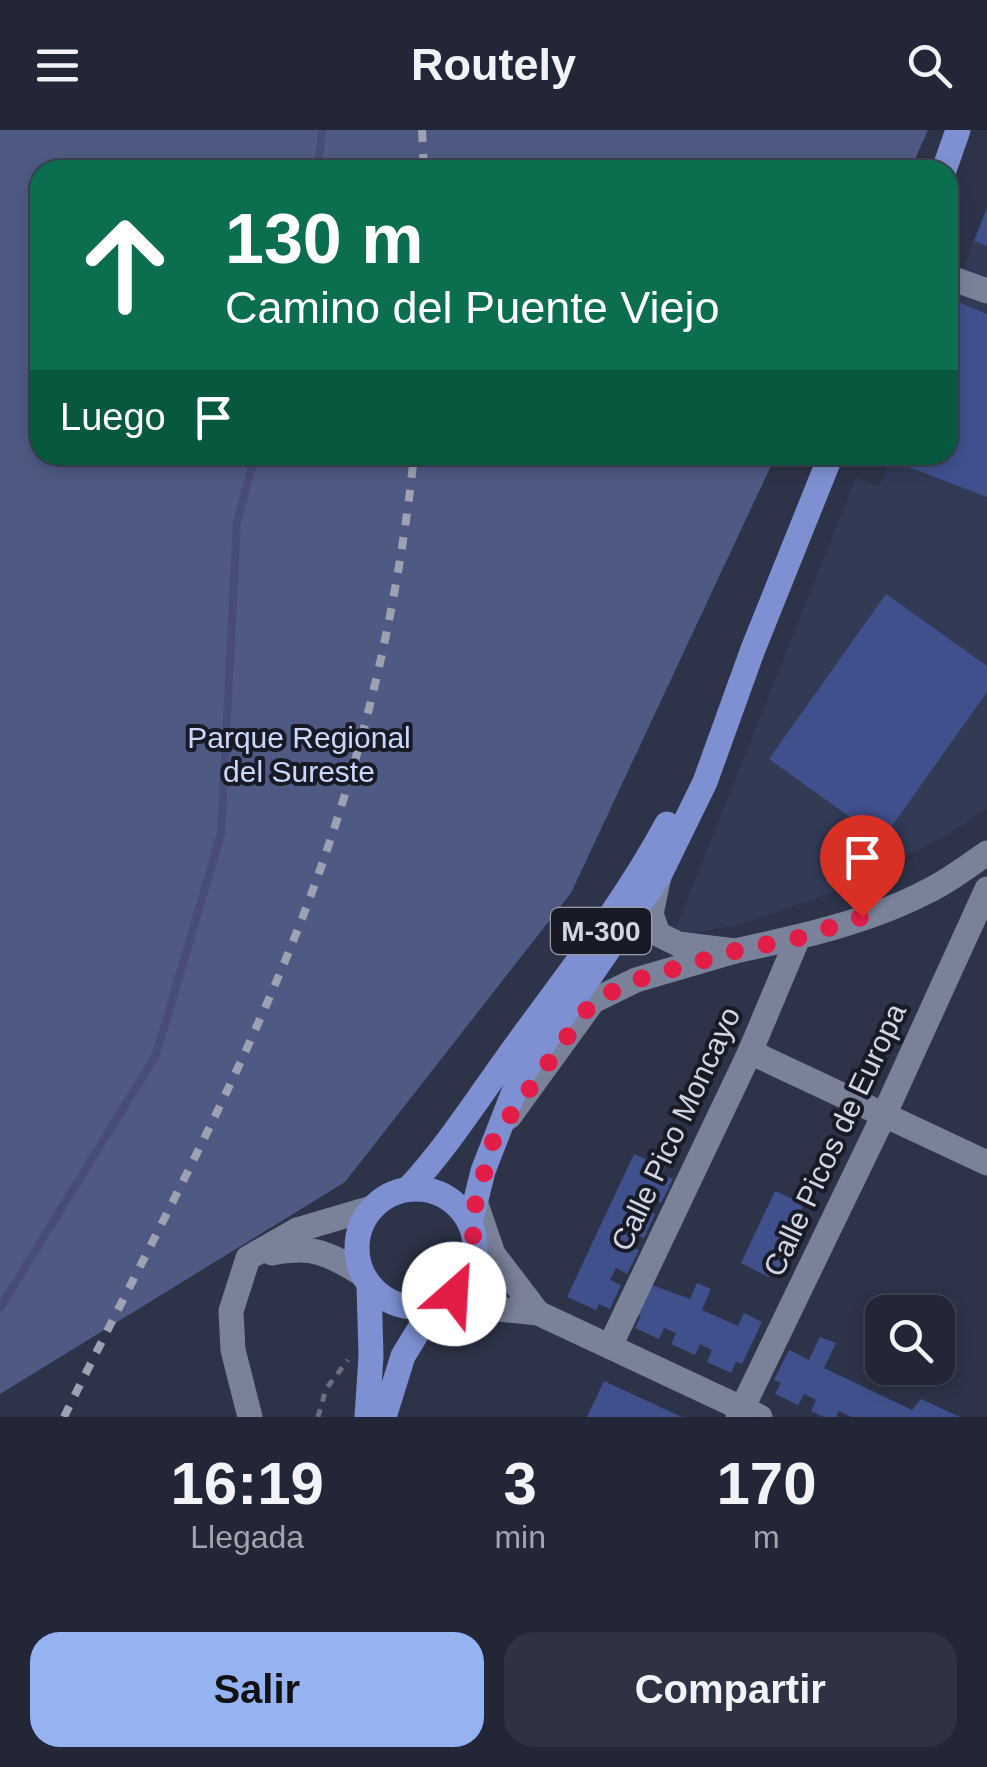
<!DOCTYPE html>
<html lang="es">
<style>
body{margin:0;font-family:Helvetica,sans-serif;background:#2e3242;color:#f1f3f6;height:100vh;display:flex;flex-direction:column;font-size:38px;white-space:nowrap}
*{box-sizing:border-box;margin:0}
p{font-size:32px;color:#a2a5ad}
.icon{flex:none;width:55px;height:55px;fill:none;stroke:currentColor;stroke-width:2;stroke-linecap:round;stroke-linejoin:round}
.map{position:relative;height:1287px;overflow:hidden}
.sheet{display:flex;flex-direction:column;background:#222636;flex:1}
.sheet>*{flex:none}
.banner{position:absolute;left:30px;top:30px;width:928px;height:305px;border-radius:30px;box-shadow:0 5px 15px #0003,0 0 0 2px #3f4351;background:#0b6e4f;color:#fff;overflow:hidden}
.fabs{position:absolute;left:865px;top:1165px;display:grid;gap:20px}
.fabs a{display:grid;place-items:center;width:90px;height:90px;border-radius:20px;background:#222636;box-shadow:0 5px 15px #0003,0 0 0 2px #3f4351;font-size:50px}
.pin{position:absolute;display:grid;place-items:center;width:85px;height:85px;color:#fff;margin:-102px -42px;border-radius:50% 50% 50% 0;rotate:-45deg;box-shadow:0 0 10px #0007}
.pin .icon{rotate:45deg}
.me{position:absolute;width:110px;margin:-55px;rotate:26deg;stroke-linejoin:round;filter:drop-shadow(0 0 8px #0008)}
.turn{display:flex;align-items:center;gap:35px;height:210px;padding:0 30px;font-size:45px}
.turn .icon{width:130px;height:130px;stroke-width:2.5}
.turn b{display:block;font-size:70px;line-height:85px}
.then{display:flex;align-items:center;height:95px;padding:0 30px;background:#0003;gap:20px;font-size:38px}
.eta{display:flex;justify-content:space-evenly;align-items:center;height:170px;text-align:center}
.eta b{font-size:60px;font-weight:800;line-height:70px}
.primary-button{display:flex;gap:20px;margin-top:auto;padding:20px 30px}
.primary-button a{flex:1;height:115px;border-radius:30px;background:#95b2f1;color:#111;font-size:40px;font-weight:800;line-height:115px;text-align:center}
.primary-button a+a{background:#2e3242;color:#f1f3f6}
header{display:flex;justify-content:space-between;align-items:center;height:130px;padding:0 30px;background:#222636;font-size:45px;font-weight:800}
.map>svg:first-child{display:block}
.built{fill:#323a56}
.green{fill:#4e5a83}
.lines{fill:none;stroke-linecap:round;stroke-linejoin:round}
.stream{stroke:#484c78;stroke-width:8}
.building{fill:#40508d}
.path{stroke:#6a7082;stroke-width:5;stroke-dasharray:8 8;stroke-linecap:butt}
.minor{stroke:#7a829a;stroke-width:25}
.major{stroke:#7e90d2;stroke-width:25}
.rail{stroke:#9da2b2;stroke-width:8;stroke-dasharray:12 12;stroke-linecap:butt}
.route{stroke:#e11d48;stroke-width:18;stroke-dasharray:0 32.4}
.labels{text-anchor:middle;stroke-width:8;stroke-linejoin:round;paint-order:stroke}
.shield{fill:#181b25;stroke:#9a9eaa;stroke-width:2.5}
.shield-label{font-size:28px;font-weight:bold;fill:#d1d6e3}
.park-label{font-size:30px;fill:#cbd7fc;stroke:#181b25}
.street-label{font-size:30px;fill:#d1d6e3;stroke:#181b25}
</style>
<header><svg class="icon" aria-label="menu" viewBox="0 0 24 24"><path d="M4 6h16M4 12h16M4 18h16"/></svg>Routely<svg class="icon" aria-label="search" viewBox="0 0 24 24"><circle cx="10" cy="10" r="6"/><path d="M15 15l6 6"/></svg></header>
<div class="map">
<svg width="987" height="1287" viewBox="0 0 987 1287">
<rect width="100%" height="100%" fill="#2d3348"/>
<path class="built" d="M987 76V678L946 706 821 767 741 794 695 803 675 800 856 348 879 357 892 325H948V179Z"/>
<path class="green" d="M0 0H928L910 40H40V325H776L571 763 345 1052 0 1264Z"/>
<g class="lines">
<g class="stream">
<path d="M318 40 322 0"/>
<path d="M0 1178 156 925 221 704 237 392 255 325"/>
</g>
</g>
<g class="building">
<path d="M987 78V116L974 111Z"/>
<path d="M950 169 987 184V367L890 330 892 325H948Z"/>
<path d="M886 464 987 536V562L882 710 769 629Z"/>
<path d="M634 1024 665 1038 662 1044 673 1049 661 1073 650 1067 645 1079 655 1084 644 1108 633 1103 628 1115 639 1120 627 1144 616 1138 610 1150 621 1155 610 1179 599 1174 596 1180 567 1167Z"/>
<path d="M775 1061 804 1074 801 1080 812 1086 801 1110 789 1105 784 1116 795 1122 784 1146 772 1141 769 1147 741 1133Z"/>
<path d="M697 1153 711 1159 702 1180 738 1196 744 1183 762 1192 742 1234 736 1232 731 1243 707 1232 712 1220 700 1214 695 1225 671 1214 676 1203 664 1198 659 1209 635 1198 641 1186 635 1183 649 1154 690 1169Z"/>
<path d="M820 1207 836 1213 824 1238 912 1280 921 1269 960 1287H852L839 1281 836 1287H824L811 1281 816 1270 804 1264 798 1275 775 1264 781 1253 774 1250 789 1220 809 1230Z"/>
<path d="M604 1251 682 1287H587Z"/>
</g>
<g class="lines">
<path class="path" d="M318 1287 326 1259 348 1230"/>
<g class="minor">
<path d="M948 147 987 161"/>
<path d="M735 821C800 807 869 792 928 761 949 751 968 736 987 723"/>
<path d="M750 922 987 1033"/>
<path d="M509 987 593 871 636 850 735 821 678 814 658 804 651 784 659 746"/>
<path d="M476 1074 493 1124 538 1183"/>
<path d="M272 1123C312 1115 328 1123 362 1144"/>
<path d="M437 1173 538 1183 760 1287"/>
<path d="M610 1216 750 922 798 808"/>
<path d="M250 1287 233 1220 231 1181 248 1128 297 1100 372 1078"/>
<path d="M738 1287 884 985 987 759"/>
</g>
<g class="major">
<path d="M944 40 958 0"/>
<circle cx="416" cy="1118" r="59"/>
<path d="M408 1059C449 1015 480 965 515 917 568 844 624 774 667 694"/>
<path d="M470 1094 483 1041 518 951 659 746 705 652 753 519 831 325"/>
<path d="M367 1287 371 1226 369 1155"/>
<path d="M384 1287 403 1226 434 1175"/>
</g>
<g class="rail">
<path d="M422 0 424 40"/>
<path d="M64 1287C142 1129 228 973 294 809 356 654 397 491 414 325"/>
</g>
</g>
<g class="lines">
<path class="route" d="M454 1164 466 1150 474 1132 475 1113 470 1094 494 1008 593 871 636 850 735 821 798 808 862 787"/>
</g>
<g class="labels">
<rect class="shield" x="551" y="778" width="100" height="46" rx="8"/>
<g class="shield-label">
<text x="601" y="811">M-300</text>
</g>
<g class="park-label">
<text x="299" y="618">Parque Regional<tspan x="299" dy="34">del Sureste</tspan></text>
</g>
<g class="street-label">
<text transform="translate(676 999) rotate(-65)" y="10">Calle Pico Moncayo</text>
<text transform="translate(835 1010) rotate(-65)" y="10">Calle Picos de Europa</text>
</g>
</g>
</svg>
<div class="fabs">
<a><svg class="icon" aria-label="search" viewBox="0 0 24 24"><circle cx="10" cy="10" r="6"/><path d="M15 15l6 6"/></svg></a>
</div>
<div class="pin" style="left:862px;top:787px;background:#d93025"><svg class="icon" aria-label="arrive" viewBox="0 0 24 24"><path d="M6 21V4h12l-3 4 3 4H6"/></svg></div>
<svg class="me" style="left:454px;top:1164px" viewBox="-20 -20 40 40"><circle r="19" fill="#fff"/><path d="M0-13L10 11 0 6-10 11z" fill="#e11d48"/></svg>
<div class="banner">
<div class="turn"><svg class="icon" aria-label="ahead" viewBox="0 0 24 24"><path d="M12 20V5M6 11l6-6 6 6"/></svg><div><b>130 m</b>Camino del Puente Viejo</div></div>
<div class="then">Luego<svg class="icon" aria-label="arrive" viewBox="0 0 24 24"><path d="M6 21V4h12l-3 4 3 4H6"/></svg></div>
</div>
</div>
<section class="sheet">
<div class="eta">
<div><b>16:19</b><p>Llegada</p></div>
<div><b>3</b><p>min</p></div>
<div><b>170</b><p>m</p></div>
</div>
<div class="primary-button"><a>Salir</a><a>Compartir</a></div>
</section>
